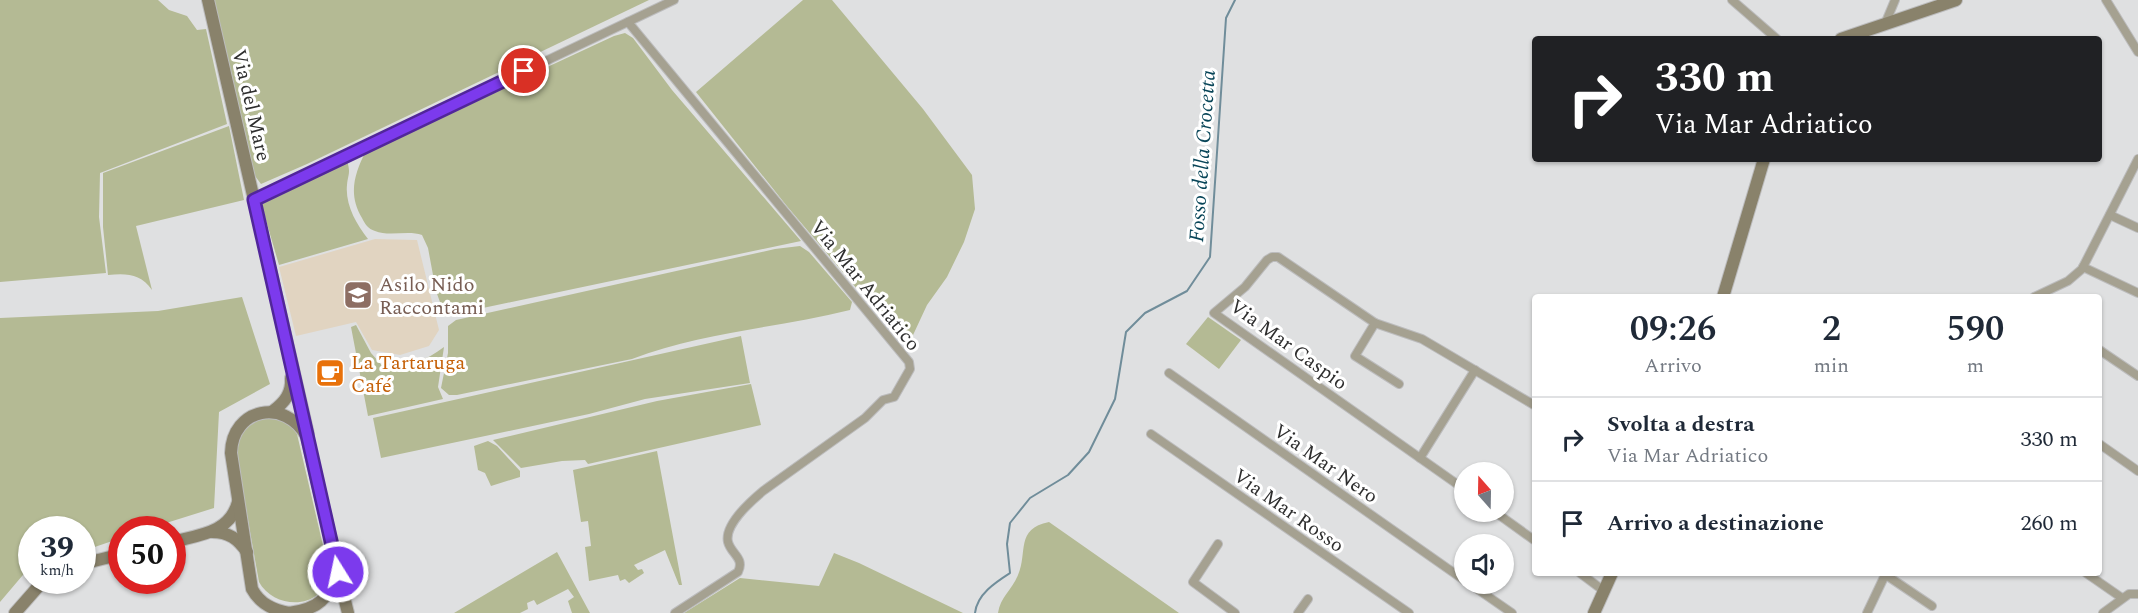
<!DOCTYPE html>
<html lang="it">
<meta charset="utf-8">
<style>
body{margin:0;font-family:Spectral,serif;background:#f2f2f3;color:#1f2937;height:100vh;display:flex;flex-direction:column;font-size:22px;white-space:nowrap}
*{box-sizing:border-box;margin:0}
p{font-size:20px;color:#747a83}
.icon{flex:none;width:33px;height:33px;fill:none;stroke:currentColor;stroke-width:2;stroke-linecap:round;stroke-linejoin:round}
.map{position:relative;flex:1;overflow:hidden}
.sheet{position:absolute;left:1532px;top:294px;width:570px;height:282px;display:flex;flex-direction:column;background:#fff;border-radius:6px;box-shadow:0 2px 4px #0004}
.sheet>*{flex:none}
.hud{position:absolute;left:1532px;top:36px;width:570px;height:126px;border-radius:6px;box-shadow:0 2px 4px #0004;background:#202124;color:#fff;overflow:hidden}
.needle{width:39px;rotate:340deg}
.buttons{position:absolute;left:1454px;top:462px;display:grid;gap:12px}
.buttons a{display:grid;place-items:center;width:60px;height:60px;border-radius:50%;background:#fff;box-shadow:0 2px 4px #0004;font-size:30px}
.speed{position:absolute;left:18px;top:516px;display:flex;gap:12px;font-size:30px;font-weight:700;text-align:center}
.speed>*{display:grid;place-content:center;width:78px;height:78px;border-radius:50%;background:#fff;box-shadow:0 2px 4px #0004;line-height:1}
.speed small{font-size:15px;font-weight:400}
.speed .limit{border:9px solid #d22;background:#fff;color:#111}
.pin{position:absolute;display:grid;place-items:center;width:51px;height:51px;color:#fff;margin:-26px;border:3px solid #fff;border-radius:50%;box-shadow:0 2px 6px #0007}
.me{position:absolute;width:66px;margin:-33px;rotate:350deg;stroke-linejoin:round;filter:drop-shadow(0 0 4px #0008)}
.turn{display:flex;align-items:center;gap:21px;height:126px;padding:0 24px;font-size:27px}
.turn .icon{width:78px;height:78px;stroke-width:2.5}
.turn b{display:block;font-size:42px;line-height:51px}
.eta{display:flex;justify-content:space-evenly;align-items:center;height:102px;text-align:center}
.eta b{font-size:36px;font-weight:600;line-height:42px}
ul{padding:0;list-style:none}
li{display:flex;align-items:center;gap:18px;height:84px;padding:0 24px;border-top:2px solid #e0e1e3}
li div{flex:1}
li b{display:block;font-size:22px}
li em{font-style:normal}
.map>svg:first-child{display:block}
.education{fill:#e1d4c1}
.green{fill:#b4ba94}
.lines{fill:none;stroke-linecap:round;stroke-linejoin:round}
.stream{stroke:#708d9a;stroke-width:2}
.street-casing{stroke:#bcbcbd;stroke-width:10}
.secondary-casing{stroke:#bcbcbd;stroke-width:14}
.street{stroke:#a5a191;stroke-width:8}
.secondary{stroke:#89826b;stroke-width:12}
.route-casing{stroke:#51269a;stroke-width:15}
.route{stroke:#7c3aed;stroke-width:10}
.labels{text-anchor:middle;stroke-width:6;stroke-linejoin:round;paint-order:stroke}
.street-label{font-size:20px;fill:#2e2e2e;stroke:#fff}
.education-label{font-size:20px;fill:#785e54;stroke:#fff;text-anchor:start}
.food-label{font-size:20px;fill:#c56008;stroke:#fff;text-anchor:start}
.water-label{font-size:21px;font-style:italic;fill:#084558;stroke:#fff}
</style>
<div class="map">
<svg width="2138" height="613" viewBox="0 0 2138 613">
<rect width="100%" height="100%" fill="#dfe0e1"/>
<path class="education" d="M375 239 417 240 439 330 429 346 400 355 372 350 356 322 296 336 279 267Z"/>
<g class="green">
<path d="M0 0H158L169 10 187 16 197 30 206 29 227 124 100 173 99 217 106 273 0 282Z"/>
<path d="M214 0H649L307 164 261 184 255 176Z"/>
<path d="M803 0H832L923 109 972 175 975 209 964 242 947 277 927 305 907 348 786 205 696 92Z"/>
<path d="M625 33 633 38 672 90 801 241 445 316 436 291 428 248 422 235C408 230 389 237 375 231 368 229 365 224 362 218 348 195 354 174 366 151L614 36Z"/>
<path d="M229 126 244 200 136 226 152 290C141 274 127 273 108 275L103 227V173Z"/>
<path d="M347 161C351 173 348 174 347 185 345 204 356 224 368 239L279 265 261 203Z"/>
<path d="M800 246 809 252 852 302 850 310C778 328 702 332 632 359L457 395H449L441 388 448 353V326L456 320 775 249Z"/>
<path d="M242 297 270 384 219 412 214 508 147 529 122 530 121 538 83 551 82 530H32L31 568 28 569 0 602V318L158 311Z"/>
<path d="M1208 317 1241 340 1219 369 1186 344Z"/>
<path d="M356 325 371 353 386 370C408 366 426 361 444 347L438 387 443 399 368 416 351 327Z"/>
<path d="M741 336 750 383 645 399 589 414 381 458 373 418Z"/>
<path d="M751 384 761 425 588 464 585 460 562 461 521 468 493 440 657 401Z"/>
<path d="M267 417C278 418 292 424 297 434L328 567C331 609 276 613 259 582L236 453C240 429 244 423 267 417Z"/>
<path d="M488 441 497 446 520 471V477L491 486 485 473 478 470 474 446Z"/>
<path d="M657 451 682 585H679L665 550 634 565 638 570 642 569 644 573 629 583 625 579 620 581 618 575 589 581 585 547 591 546 588 521 581 522 573 470Z"/>
<path d="M1049 522 1179 613H998C1000 597 1012 590 1018 575 1028 552 1015 529 1049 522Z"/>
<path d="M557 552 590 613H572L568 601 574 597 568 589 537 605 534 600 527 603 528 609 520 613H454Z"/>
<path d="M834 553 859 563 963 613H684L740 578 819 586Z"/>
</g>
<g class="lines">
<path class="stream" d="M975 613C977 594 996 582 1010 573L1007 544 1010 523 1030 498 1068 475 1089 452 1115 399 1126 332 1145 313 1187 291 1210 257 1226 18 1235 0"/>
<g class="street-casing">
<g id="street">
<path d="M1732 0 1777 39"/>
<path d="M2106 0 2138 52"/>
<path d="M628 22 909 362 910 369 894 397 883 400 865 418 763 491C751 501 724 525 728 542 731 554 745 558 738 572L675 613"/>
<path d="M1885 24 1895 0"/>
<path d="M254 200 674 0"/>
<path d="M2110 215 2138 228"/>
<path d="M2083 267 2138 293"/>
<path d="M2034 297 2068 281 2082 269 2138 159"/>
<path d="M1375 323 1422 339 1534 405"/>
<path d="M2098 349 2138 376"/>
<path d="M1169 373 1464 580"/>
<path d="M1399 384 1355 356 1375 323 1278 257H1272L1267 260 1245 287 1214 313 1464 489"/>
<path d="M1151 434 1409 613"/>
<path d="M2098 443 2138 471"/>
<path d="M1420 458 1475 370"/>
<path d="M1495 512 1534 540"/>
<path d="M1218 544 1193 582 1235 613"/>
<path d="M1580 573 1604 591"/>
<path d="M2086 573 2122 598"/>
<path d="M1886 575 1932 606"/>
<path d="M1470 584 1512 613"/>
<path d="M1298 613 1308 599"/>
<path d="M1867 613 1886 573"/>
<path d="M2103 613 2129 594H2138"/>
</g>
</g>
<g class="secondary-casing">
<g id="secondary">
<path d="M208 0 308 434"/>
<path d="M1841 39 1956 0"/>
<path d="M1723 297 1764 159"/>
<path d="M273 411C285 402 292 393 291 378"/>
<path d="M212 532C229 532 238 539 247 552"/>
<path d="M172 542C199 535 230 533 238 502"/>
<path d="M82 564 122 554"/>
<path d="M338 573 348 613"/>
<path d="M15 613 44 580"/>
<path d="M289 613C319 609 328 599 338 571L307 437C285 397 232 408 231 453L252 589C260 604 273 610 289 613H290"/>
<path d="M1594 613 1612 573"/>
</g>
</g>
<use href="#street" class="street"/>
<use href="#secondary" class="secondary"/>
</g>
<g class="lines">
<g class="route-casing">
<path id="route" d="M338 572 254 200 524 71"/>
</g>
<use href="#route" class="route"/>
</g>
<defs>
<g id="school-square" transform="scale(1.5)"><rect x="-9" y="-9" width="18" height="18" rx="4" fill="#8d6e63" stroke="#fff"/><path d="M0-5L7-2L0 1L-7-2ZM-4 1L0 2.5L4 1V4Q0 6-4 4Z" fill="#fff"/></g>
<g id="cafe-square" transform="scale(1.5)"><rect x="-9" y="-9" width="18" height="18" rx="4" fill="#e8710a" stroke="#fff"/><path d="M-5.5-4.5H6V0H3Q3 3.5 0 3.5H-2.5Q-5.5 3.5-5.5 0ZM3-3.2v2h1.7v-2ZM-6 4.5H4V6H-6Z" fill="#fff"/></g>
</defs>
<g fill-rule="evenodd">
<use href="#school-square" x="358" y="295"/>
<use href="#cafe-square" x="330" y="373"/>
</g>
<g class="labels">
<g class="street-label">
<text transform="translate(252 105) rotate(77)" y="7">Via del Mare</text>
<text transform="translate(866 285) rotate(51)" y="7">Via Mar Adriatico</text>
<text transform="translate(1289 344) rotate(36)" y="7">Via Mar Caspio</text>
<text transform="translate(1326 463) rotate(35)" y="7">Via Mar Nero</text>
<text transform="translate(1289 510) rotate(35)" y="7">Via Mar Rosso</text>
</g>
<g class="education-label">
<text x="379" y="291">Asilo Nido<tspan x="379" dy="23">Raccontami</tspan></text>
</g>
<g class="food-label">
<text x="351" y="369">La Tartaruga<tspan x="351" dy="23">Café</tspan></text>
</g>
<g class="water-label">
<text transform="translate(1202 156) rotate(-86)" y="7">Fosso della Crocetta</text>
</g>
</g>
</svg>
<div class="buttons">
<a><svg class="needle" viewBox="-14 -14 28 28"><path d="M0-13l5 13h-10z" fill="#e53935"/><path d="M0 13l5-13h-10z" fill="#747a83"/></svg></a>
<a><svg class="icon" aria-label="sound" viewBox="0 0 24 24"><path d="M4 9h4l5-4v14l-5-4H4zM17 9q2 3 0 6"/></svg></a>
</div>
<div class="speed"><div>39<small>km/h</small></div><div class="limit">50</div></div>
<div class="pin" style="left:524px;top:71px;background:#d93025"><svg class="icon" aria-label="arrive" viewBox="0 0 24 24"><path d="M6 21V4h12l-3 4 3 4H6"/></svg></div>
<svg class="me" style="left:338px;top:572px" viewBox="-20 -20 40 40"><circle r="17" fill="#7c3aed" stroke="#fff" stroke-width="3"/><path d="M0-11L8 9 0 5-8 9z" fill="#fff"/></svg>
<div class="hud">
<div class="turn"><svg class="icon" aria-label="right" viewBox="0 0 24 24"><path d="M7 20v-9h11M14 6l5 5-5 5"/></svg><div><b>330 m</b>Via Mar Adriatico</div></div>
</div>
<section class="sheet">
<div class="eta">
<div><b>09:26</b><p>Arrivo</p></div>
<div><b>2</b><p>min</p></div>
<div><b>590</b><p>m</p></div>
</div>
<ul>
<li><svg class="icon" aria-label="right" viewBox="0 0 24 24"><path d="M7 20v-9h11M14 6l5 5-5 5"/></svg><div><b>Svolta a destra</b><p>Via Mar Adriatico</p></div><em>330 m</em></li>
<li><svg class="icon" aria-label="arrive" viewBox="0 0 24 24"><path d="M6 21V4h12l-3 4 3 4H6"/></svg><div><b>Arrivo a destinazione</b></div><em>260 m</em></li>
</ul>
</section>
</div>
